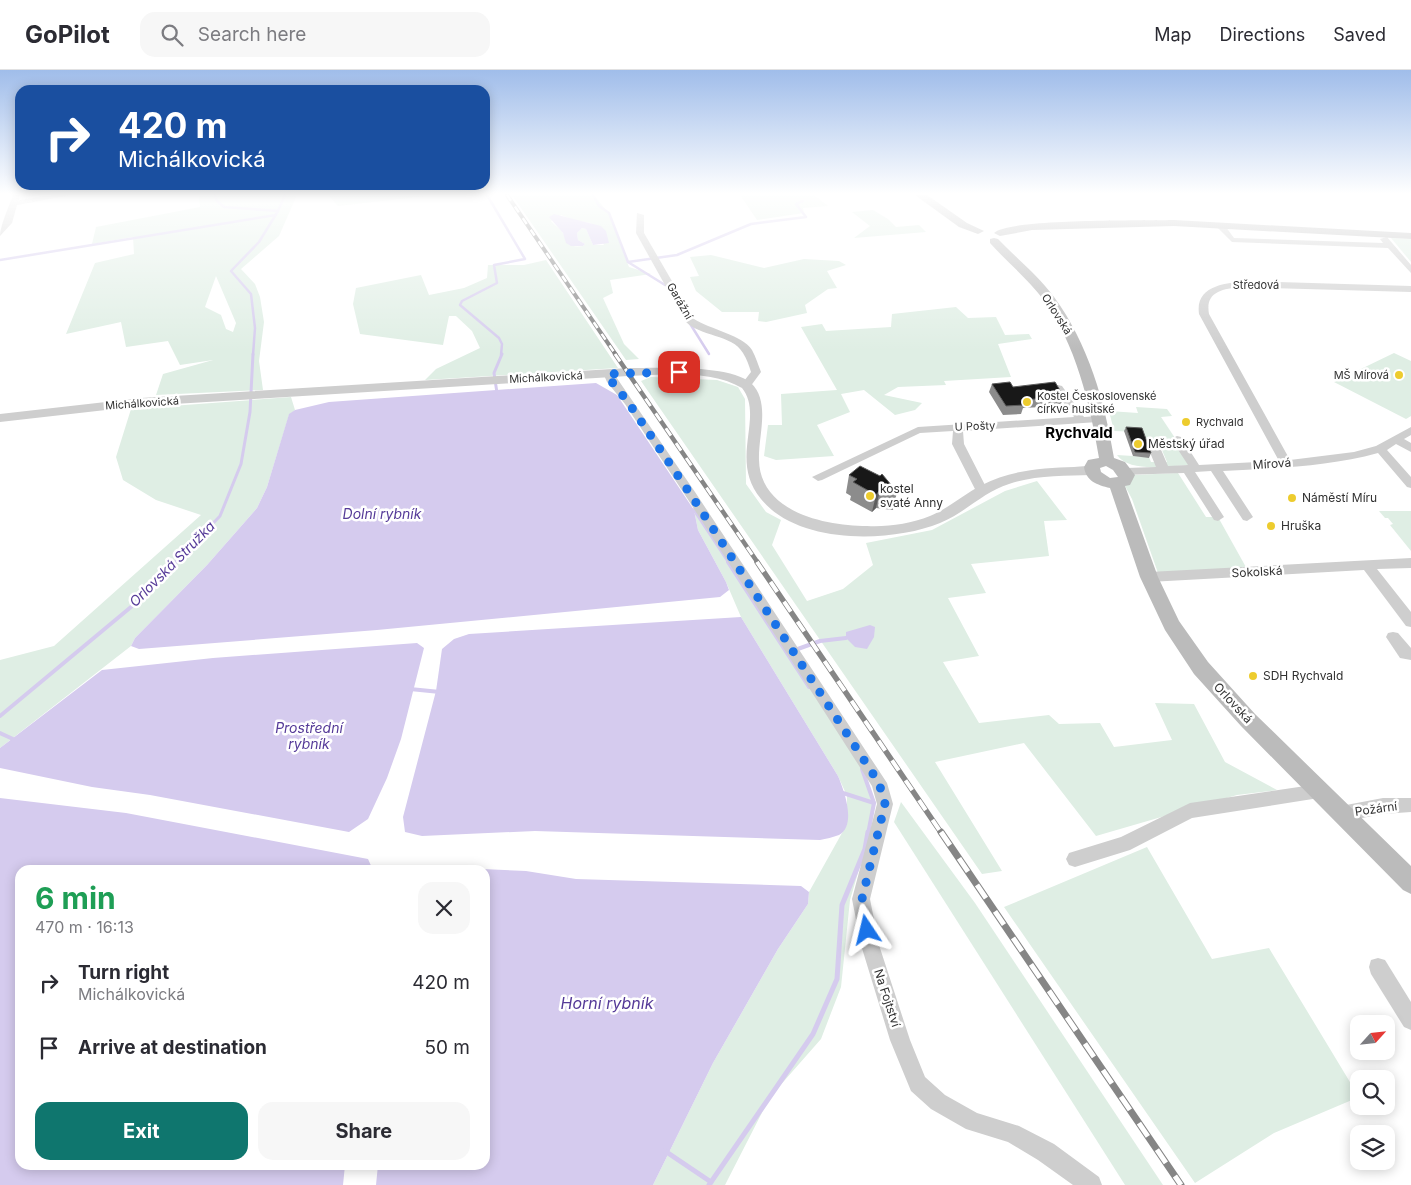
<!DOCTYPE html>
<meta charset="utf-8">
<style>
body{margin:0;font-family:Inter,sans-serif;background:#f7f7f7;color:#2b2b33;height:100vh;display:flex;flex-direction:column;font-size:19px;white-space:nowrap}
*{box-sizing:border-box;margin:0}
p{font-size:16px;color:#7c7c81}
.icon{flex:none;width:28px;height:28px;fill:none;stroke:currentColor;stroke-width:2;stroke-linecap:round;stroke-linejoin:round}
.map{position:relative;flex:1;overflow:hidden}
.sheet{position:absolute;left:15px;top:795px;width:475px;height:305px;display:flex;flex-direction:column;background:#fff;border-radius:15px;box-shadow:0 2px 12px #0003}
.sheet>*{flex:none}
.top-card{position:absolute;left:15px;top:15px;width:475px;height:105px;border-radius:15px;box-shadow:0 2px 12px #0003;background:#1a4fa0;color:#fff;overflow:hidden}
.needle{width:32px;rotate:63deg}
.controls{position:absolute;left:1350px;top:945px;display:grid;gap:10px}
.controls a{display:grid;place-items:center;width:45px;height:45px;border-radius:10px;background:#fff;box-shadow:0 2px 12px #0003;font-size:25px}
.pin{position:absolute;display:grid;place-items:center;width:42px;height:42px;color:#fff;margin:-21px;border-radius:10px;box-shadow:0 2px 8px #0006}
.me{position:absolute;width:55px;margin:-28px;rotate:350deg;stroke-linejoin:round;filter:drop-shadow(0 0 4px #0008)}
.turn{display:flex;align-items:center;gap:18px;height:105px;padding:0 20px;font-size:22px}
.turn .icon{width:65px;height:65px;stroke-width:2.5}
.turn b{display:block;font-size:35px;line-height:42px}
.round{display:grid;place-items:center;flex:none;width:52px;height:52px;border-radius:15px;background:#f7f7f7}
.headline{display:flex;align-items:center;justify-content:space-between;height:85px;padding:0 20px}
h1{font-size:30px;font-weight:700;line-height:38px;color:#1e9e55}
.primary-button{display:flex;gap:10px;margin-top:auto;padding:10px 20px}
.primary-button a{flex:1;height:58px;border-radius:15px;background:#0f766e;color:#fff;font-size:20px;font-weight:700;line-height:58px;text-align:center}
.primary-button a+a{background:#f7f7f7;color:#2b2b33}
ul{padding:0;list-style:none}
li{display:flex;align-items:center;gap:15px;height:65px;padding:0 20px}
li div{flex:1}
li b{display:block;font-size:19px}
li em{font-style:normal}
header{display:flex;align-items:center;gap:30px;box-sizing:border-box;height:70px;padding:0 25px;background:#fff;border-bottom:1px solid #e1e1e2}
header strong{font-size:24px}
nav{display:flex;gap:28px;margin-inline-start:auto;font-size:18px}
.search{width:350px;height:45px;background:#f7f7f7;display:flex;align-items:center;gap:12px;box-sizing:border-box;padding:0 18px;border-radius:15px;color:#7c7c81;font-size:19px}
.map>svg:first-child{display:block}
.green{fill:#dfeee4;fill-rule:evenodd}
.water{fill:#d5cbee}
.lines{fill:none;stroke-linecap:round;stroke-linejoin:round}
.stream-far3{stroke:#d5cbee;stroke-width:2.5}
.stream-far2{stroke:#d5cbee;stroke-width:3}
.stream-far1{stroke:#d5cbee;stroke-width:4}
.stream{stroke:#d5cbee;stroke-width:5}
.minor{fill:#cecece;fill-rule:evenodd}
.tertiary{fill:#cecece;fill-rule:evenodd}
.secondary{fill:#bbb;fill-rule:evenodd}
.rail-far3-casing{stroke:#868686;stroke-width:4}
.rail-far2-casing{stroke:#868686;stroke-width:4.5}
.rail-far1-casing{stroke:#868686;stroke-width:5.5}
.rail-casing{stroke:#868686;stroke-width:7}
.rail-far3{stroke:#fff;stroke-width:2.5;stroke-dasharray:7;stroke-linecap:butt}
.rail-far2{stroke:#fff;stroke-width:3;stroke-dasharray:9;stroke-linecap:butt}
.rail-far1{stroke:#fff;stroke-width:4;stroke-dasharray:12;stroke-linecap:butt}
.rail{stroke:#fff;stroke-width:5;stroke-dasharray:16;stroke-linecap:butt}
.wall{fill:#8c8c8c}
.shaded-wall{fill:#5d5d5d}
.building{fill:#181818;stroke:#5d5d5d}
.route{stroke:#1a73e8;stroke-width:9;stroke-dasharray:0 16.2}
.poi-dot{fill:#edcc2e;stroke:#fff;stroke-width:2}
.labels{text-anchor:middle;stroke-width:5;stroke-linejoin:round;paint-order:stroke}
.far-street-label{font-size:11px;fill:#313131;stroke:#fff}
.far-poi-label{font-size:11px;fill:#313131;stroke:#fff;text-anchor:start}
.poi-label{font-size:12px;fill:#313131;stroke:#fff;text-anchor:start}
.street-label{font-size:12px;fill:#313131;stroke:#fff}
.water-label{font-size:14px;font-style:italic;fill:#553a98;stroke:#fff}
.far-district-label{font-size:15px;font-weight:bold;fill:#000;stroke:#fff}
.near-water-label{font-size:16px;font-style:italic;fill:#553a98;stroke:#fff}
</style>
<header>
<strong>GoPilot</strong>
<div class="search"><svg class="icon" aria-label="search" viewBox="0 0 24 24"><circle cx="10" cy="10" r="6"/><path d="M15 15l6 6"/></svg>Search here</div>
<nav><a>Map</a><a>Directions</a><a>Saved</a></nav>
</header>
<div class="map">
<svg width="1411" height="1115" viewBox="0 0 1411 1115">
<rect width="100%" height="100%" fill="#fff"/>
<g class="green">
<path d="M199 125H297L279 166 241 199 255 214 260 227 264 252 259 291 263 320 156 325 163 304 213 290 180 295 168 271 126 277 121 252 66 264 95 193 134 184 133 167 92 174 96 157 200 137ZM216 206 236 253 233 262 226 259 221 245 205 237Z"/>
<path d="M328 125H435L338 136Z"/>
<path d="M512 125H594L609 144 629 197 651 204 610 210 613 223 603 228 624 274 639 289 626 290ZM561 145 573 150 591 153 604 175H593L586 159 582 158 577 163 578 170 585 174 583 176C569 178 569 173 563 163 560 158 554 155 551 151Z"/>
<path d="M740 125H814L828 136 803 138 804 143 757 150Z"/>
<path d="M873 140 888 149 896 157 919 155 926 162 854 168 870 156 852 142Z"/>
<path d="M1391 168 1411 169V192Z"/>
<path d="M711 185 764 198 804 189 839 191 846 195 827 201 837 218 828 219 805 235 807 243 766 252 758 251 759 242H722L696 221 690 207 699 206 690 187Z"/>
<path d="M546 190 618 298 425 310 436 299 480 278 472 261 456 246H449L443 275 360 264 353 234 356 218 421 205 429 225 464 218 487 208 488 195H524Z"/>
<path d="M956 237 968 248 996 247 1005 265 1029 264 1032 269 998 274 1011 307 944 311 946 315 898 317 884 325 922 333 915 340 895 345 864 320 841 324 850 342 817 355 834 386 776 390 764 386 768 355H782L781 324 837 320 801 257 822 254 826 261 891 257 892 244Z"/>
<path d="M1394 283 1411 291V346L1406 349 1334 312Z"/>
<path d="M651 307 717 310 738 317 745 329 746 414 766 442 781 450 772 475 807 531 843 519 873 495 866 473 932 460 1005 421 1037 411 1067 450 1044 451 1049 486 971 494 986 523 948 528 979 586 943 592 979 653 1049 645 1059 654 1100 653 1114 677 1172 670 1155 633 1194 634 1225 692 1277 720 1237 725 1096 766 1024 673 935 692 1002 801 982 804 641 311Z"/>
<path d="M291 327 295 340 289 345 267 417 257 438 207 495 135 568 131 576 0 678V590L54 576 201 445 156 430 123 410 116 387 131 339Z"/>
<path d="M1136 337 1167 339 1172 346 1161 347 1193 395C1171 395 1130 404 1117 385L1149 387 1151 392H1167L1159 373 1143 372 1139 362 1114 361 1109 341 1138 343Z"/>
<path d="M1178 403 1206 447H1218L1247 499 1158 503 1132 429 1125 416 1133 405Z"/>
<path d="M694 440 861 697 874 733 865 779 850 830 841 917 821 969 770 1027 725 1115H653L713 993 778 879 808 834 809 822 847 754V726L838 706 741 547 726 512 698 460Z"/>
<path d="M1379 441H1411V481L1390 455 1393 454 1388 448H1385Z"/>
<path d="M901 732 975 833 1163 1115H1125L894 752Z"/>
<path d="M1147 777 1212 889 1269 878 1359 1027 1274 1063 1195 1113 1004 837Z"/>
</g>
<g class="water">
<path d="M554 144 601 156 606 161 609 173 593 175 586 159 582 158 577 163 578 170 585 174 583 176H571L566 173 563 163 549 147Z"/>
<path d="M596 313 617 325 694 440 698 460 726 512 729 520 720 527 377 560 139 579 131 576 135 568 207 495 257 438 267 417 289 344 295 340 329 332Z"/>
<path d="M741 547 838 706C844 720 857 755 839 765 833 767 826 769 820 770L535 761 422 766 405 762 403 747 436 621 442 579 454 569 469 564Z"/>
<path d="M870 555 875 557 874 567 867 579 855 577 846 568V562Z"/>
<path d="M417 573 424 578 401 669 387 708 368 749 349 762 150 725 92 717 0 698V678L102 600 213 588Z"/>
<path d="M0 728 126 743 368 789 373 800H20V1095H345L343 1115H0Z"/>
<path d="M439 797 526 801 576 809 801 816 809 822 808 834 778 879 713 993 653 1115H376L378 1095H485V800H422Z"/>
</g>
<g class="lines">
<g class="stream-far3">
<path d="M215 125 217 131 224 137 278 141 259 172 231 201 251 224 255 258 253 285"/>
<path d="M487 125 525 189 494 195 497 213 462 231 460 235 499 268 502 274 501 285"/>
<path d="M593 125 599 136 609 143 628 192 665 215"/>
<path d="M278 141 285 125"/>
<path d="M0 190 276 145"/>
<path d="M628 192 677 185 751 154 806 147 796 134 803 131"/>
<path d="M689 252 709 284"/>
</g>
<g class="stream-far2">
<path d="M497 323 494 303 502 284"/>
<path d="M690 439 694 440 729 493"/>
<path d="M175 493 220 446 241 394 250 342 253 284"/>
</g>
<g class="stream-far1">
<path d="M728 492 809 617"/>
<path d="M795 580 820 571 846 568"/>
<path d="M410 619 440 622"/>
<path d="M0 646 143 527 176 492"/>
<path d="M0 663 13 669"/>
<path d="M862 699 874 733 868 764"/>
<path d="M843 723 874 733"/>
</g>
<g class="stream">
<path d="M665 1081 711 1112"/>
<path d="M709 1115 813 964 837 909 842 835 865 779 868 762"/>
</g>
<g class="minor">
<path d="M13 125H19V130L53 125H71L17 135 12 153 0 166C0 156 9 136 13 125Z"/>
<path d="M637 143 644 145V163L694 249C709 259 743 265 752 280 756 287 758 295 761 302L750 317H742L741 315 751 302C749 296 747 289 743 283 732 264 700 267 685 251L636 163Z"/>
<path d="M1217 153H1223L1234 168 1383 173 1380 169 1387 167 1411 195V203L1388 178 1232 172 1217 157Z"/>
<path d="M1248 211 1411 216V222L1240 217C1222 219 1205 222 1209 244L1290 390 1354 382 1376 376 1411 357V365L1404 369 1411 373V382L1396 374 1387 380 1411 407V418L1407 417 1378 383C1327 397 1275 398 1223 401L1253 447 1247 451 1243 450 1211 401 1195 402 1224 447 1218 451 1214 450 1184 403 1122 405 1120 402 1126 398 1156 397 1147 375 1153 371 1159 375 1168 396 1188 395 1171 369 1177 366 1181 367 1199 395 1279 391 1199 244C1195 215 1226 213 1248 211Z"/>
<path d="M608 300 612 301 695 422 887 713 893 734 870 829 879 875 910 970 925 1007 945 1025 977 1043 1019 1056 1054 1074 1099 1107 1102 1115H1073L1038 1090 1008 1072 966 1059 931 1039 911 1021 890 970 861 875 852 829 877 734 872 716 687 428 625 334 607 312 603 303Z"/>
<path d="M1058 315 1062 316 1084 347 1098 346 1103 349 1098 352 963 361 964 374 988 421 986 424 982 425 976 421 952 374 953 361 920 363 822 410 818 411 812 407 918 357 1074 347 1053 318Z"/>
<path d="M1411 488V498L1377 499 1411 542V557L1406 556 1364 500 1149 512 1142 507 1149 502Z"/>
<path d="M1393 562 1398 563 1411 578V590L1400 588 1386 567 1388 563Z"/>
<path d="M1319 714 1325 716 1327 721 1325 726 1319 728 1192 748 1130 780 1075 797 1069 795 1066 789 1069 783 1121 767 1190 733Z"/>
<path d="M1383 728H1411V742L1383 744 1341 752 1335 749 1333 744 1335 739 1341 736Z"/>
<path d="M1378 888 1385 890 1411 932V960L1404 957 1371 904 1369 897 1371 890Z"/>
</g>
<path class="tertiary" d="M628 298C657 298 729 294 751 313 771 332 758 366 759 390 760 442 825 456 867 456 888 457 910 454 930 446 949 438 964 424 982 415 1010 400 1043 398 1074 397 1082 397 1094 394 1099 401L1092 405C1065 406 1035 405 1009 414 983 422 965 443 940 453 891 473 798 475 761 429 728 389 765 347 742 318 709 299 664 305 628 306L141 336 0 352V344L141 328Z"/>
<g class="secondary">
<path d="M915 125H927L967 153 984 161 978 164 959 157Z"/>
<path d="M1174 150 1411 163V169L1174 156 1032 160 1000 166 994 163C1009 148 1146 151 1174 150Z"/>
<path d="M994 168 998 169C1016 188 1038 205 1054 227 1088 273 1105 332 1114 388L1125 392 1135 405 1130 415 1125 416 1158 507 1179 551 1208 592 1255 644 1411 796V824L1403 820 1241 656 1194 604 1165 560 1140 507 1110 418C1097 415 1086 411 1084 397L1088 390 1099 388C1090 334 1076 274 1043 229 1028 209 1007 192 990 173V169ZM1106 396 1113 400 1118 407 1110 408 1101 402 1100 398Z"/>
</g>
<g class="rail-far3-casing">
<path id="rail-far3" d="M507 125 616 285"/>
</g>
<g class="rail-far2-casing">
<path id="rail-far2" d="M615 284 758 493"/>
</g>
<g class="rail-far1-casing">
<path id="rail-far1" d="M757 492 942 764"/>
</g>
<g class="rail-casing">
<path id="rail" d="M941 762 1181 1115"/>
</g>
<use href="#rail-far3" class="rail-far3"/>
<use href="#rail-far2" class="rail-far2"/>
<use href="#rail-far1" class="rail-far1"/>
<use href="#rail" class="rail"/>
</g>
<g class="wall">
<path d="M992 314 1013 317 1064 327 1060 336 1023 338 1021 344 1003 345 989 322Z"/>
<path d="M1126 357 1151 383 1149 388 1133 386 1124 361Z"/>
<path d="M849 405 897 422 893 440 876 438 872 442 850 430 851 426 846 423Z"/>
</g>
<path class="shaded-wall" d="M880 420 876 438 872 442 876 425Z"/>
<g class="building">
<path d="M1010 312 1013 317 1055 312 1064 327 1021 330 1024 335 1006 336 992 314Z"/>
<path d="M1126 357 1142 358 1151 383 1135 382Z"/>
<path d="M860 396 880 406 882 404 897 422 880 420 876 425 853 412 857 409 849 405Z"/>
</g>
<linearGradient id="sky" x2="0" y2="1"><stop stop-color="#a0bdea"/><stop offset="0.44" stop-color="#fff"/><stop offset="1" stop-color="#fff" stop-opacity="0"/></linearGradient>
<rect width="1411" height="281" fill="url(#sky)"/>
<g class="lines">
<path class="route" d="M679 302 608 304 612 312 628 332 691 425 879 713 885 734 862 829 867 860"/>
</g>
<g class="poi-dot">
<circle cx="1399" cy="305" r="5"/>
<circle cx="1027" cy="332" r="5"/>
<circle cx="1186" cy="352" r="5"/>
<circle cx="1138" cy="374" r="5"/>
<circle cx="870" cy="426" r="5"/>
<circle cx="1292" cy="428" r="5"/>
<circle cx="1271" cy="456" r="5"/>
<circle cx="1253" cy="606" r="5"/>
</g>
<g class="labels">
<g class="far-street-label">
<text x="1256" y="219">Středová</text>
<text transform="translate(680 231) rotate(60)" y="4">Garážní</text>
<text transform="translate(1057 244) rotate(57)" y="4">Orlovská</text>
<text transform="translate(546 307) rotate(-3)" y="4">Michálkovická</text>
<text transform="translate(142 333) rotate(-4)" y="4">Michálkovická</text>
<text transform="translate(975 356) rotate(-2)" y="4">U Pošty</text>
</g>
<g class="far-poi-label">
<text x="1389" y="309" text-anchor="end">MŠ Mírová</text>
<text x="1037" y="330">Kostel Československé<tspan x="1037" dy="13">církve husitské</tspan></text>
<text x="1196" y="356">Rychvald</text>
</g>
<g class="poi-label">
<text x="1148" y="378">Městský úřad</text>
<text x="880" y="423">kostel<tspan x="880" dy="14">svaté Anny</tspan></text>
<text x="1302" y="432">Náměstí Míru</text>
<text x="1281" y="460">Hruška</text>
<text x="1263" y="610">SDH Rychvald</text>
</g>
<g class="street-label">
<text transform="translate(1272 394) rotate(-4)" y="4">Mírová</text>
<text transform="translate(1257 502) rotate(-3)" y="4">Sokolská</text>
<text transform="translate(1233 633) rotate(47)" y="4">Orlovská</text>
<text transform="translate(1376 739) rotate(-8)" y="4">Požární</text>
<text transform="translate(887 928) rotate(72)" y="4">Na Fojtství</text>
</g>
<g class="water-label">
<text x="382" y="449">Dolní rybník</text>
<text transform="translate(172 494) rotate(-45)" y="5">Orlovská Stružka</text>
<text x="309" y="663">Prostřední<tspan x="309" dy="16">rybník</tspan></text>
</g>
<g class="far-district-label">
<text x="1079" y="368">Rychvald</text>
</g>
<g class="near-water-label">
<text x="607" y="939">Horní rybník</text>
</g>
</g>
</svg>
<div class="controls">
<a><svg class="needle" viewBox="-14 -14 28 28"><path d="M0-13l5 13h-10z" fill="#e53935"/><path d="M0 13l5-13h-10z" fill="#7c7c81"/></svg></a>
<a><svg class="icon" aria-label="search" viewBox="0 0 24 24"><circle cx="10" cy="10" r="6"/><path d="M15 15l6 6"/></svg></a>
<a><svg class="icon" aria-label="layers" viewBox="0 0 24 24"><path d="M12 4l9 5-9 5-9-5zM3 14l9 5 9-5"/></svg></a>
</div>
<div class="pin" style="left:679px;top:302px;background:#d93025"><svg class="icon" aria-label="arrive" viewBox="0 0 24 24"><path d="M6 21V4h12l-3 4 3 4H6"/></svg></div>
<svg class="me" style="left:867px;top:860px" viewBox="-20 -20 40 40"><path d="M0-17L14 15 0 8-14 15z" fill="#1a73e8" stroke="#fff" stroke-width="4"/></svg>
<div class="top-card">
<div class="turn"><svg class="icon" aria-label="right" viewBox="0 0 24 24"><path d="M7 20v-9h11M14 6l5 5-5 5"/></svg><div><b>420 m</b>Michálkovická</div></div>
</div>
<section class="sheet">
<div class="headline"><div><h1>6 min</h1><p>470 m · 16:13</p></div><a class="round"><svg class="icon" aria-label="close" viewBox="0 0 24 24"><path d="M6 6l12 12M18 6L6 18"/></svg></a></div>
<ul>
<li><svg class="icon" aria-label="right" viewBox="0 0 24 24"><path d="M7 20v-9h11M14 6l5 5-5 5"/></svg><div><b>Turn right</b><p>Michálkovická</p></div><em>420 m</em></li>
<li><svg class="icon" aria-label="arrive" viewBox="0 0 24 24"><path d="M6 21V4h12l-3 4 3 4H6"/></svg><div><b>Arrive at destination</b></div><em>50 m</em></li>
</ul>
<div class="primary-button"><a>Exit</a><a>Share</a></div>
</section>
</div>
